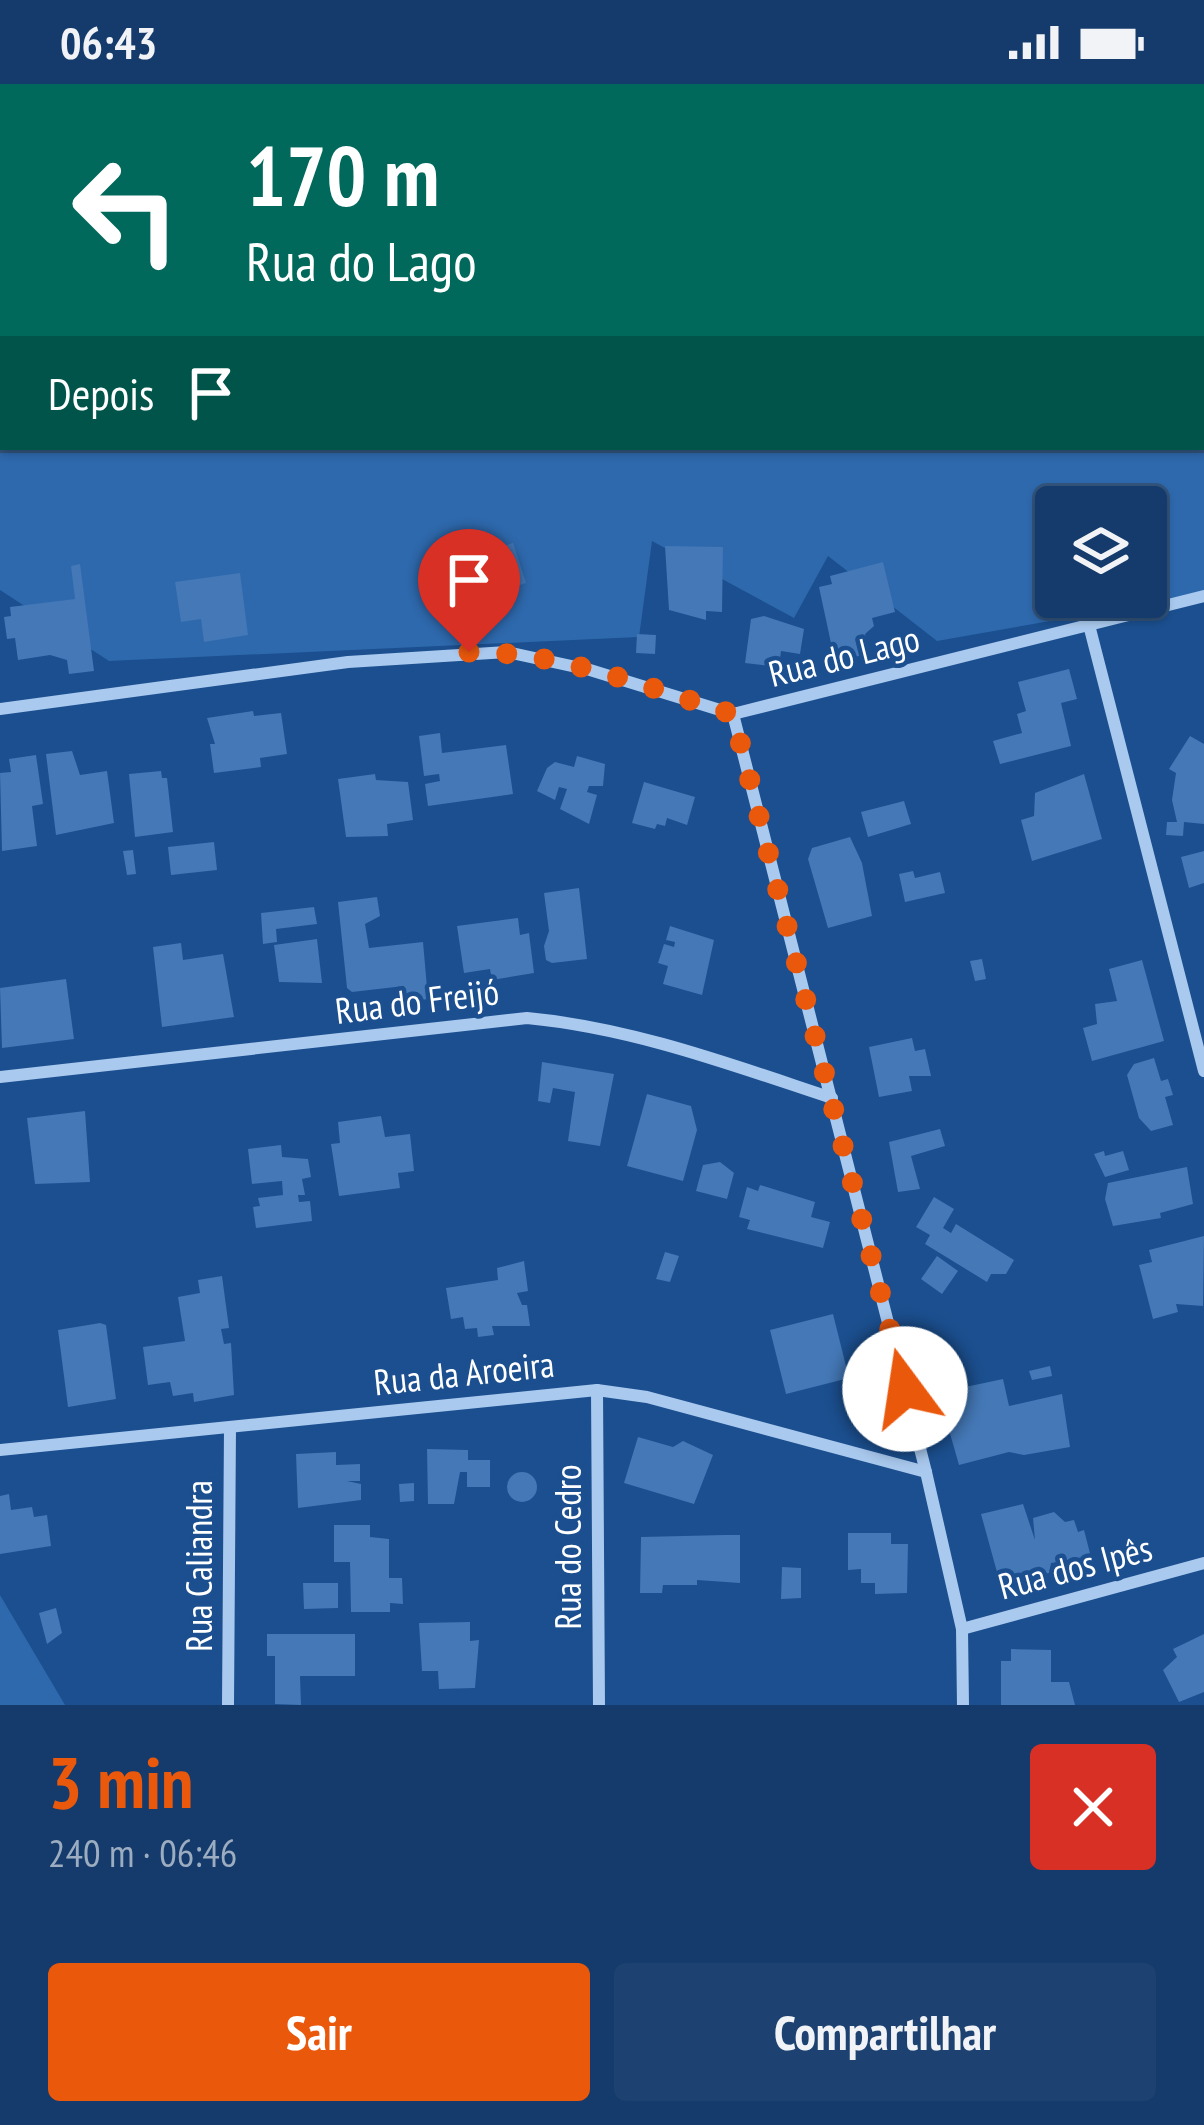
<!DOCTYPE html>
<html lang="pt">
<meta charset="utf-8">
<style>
body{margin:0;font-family:"PT Sans Narrow",sans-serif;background:#1d4271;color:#f1f3f6;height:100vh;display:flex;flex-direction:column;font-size:45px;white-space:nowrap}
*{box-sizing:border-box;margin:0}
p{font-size:39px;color:#9dadc1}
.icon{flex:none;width:66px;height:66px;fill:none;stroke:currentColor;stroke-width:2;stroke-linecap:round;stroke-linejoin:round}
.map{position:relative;height:1621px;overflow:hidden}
.drawer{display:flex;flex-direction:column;background:#143b6b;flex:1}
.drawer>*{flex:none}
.banner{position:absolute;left:0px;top:0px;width:1206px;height:366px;box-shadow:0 3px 9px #0004,0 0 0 3px #33557e;background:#00695c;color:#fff;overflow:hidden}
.tools{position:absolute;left:1035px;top:402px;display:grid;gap:24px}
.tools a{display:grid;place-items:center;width:132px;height:132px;border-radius:12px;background:#143b6b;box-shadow:0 3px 9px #0004,0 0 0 3px #33557e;font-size:60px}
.pin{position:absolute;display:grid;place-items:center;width:102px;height:102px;color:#fff;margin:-123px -51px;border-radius:50% 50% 50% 0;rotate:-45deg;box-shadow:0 0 12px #0007}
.pin .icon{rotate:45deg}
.me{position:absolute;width:132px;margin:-66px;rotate:346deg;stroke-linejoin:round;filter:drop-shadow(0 0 9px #0008)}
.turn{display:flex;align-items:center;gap:42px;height:252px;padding:0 48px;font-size:54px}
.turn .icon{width:156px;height:156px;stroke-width:2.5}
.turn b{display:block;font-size:84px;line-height:102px}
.then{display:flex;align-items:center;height:114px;padding:0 48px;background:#0003;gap:24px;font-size:45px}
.round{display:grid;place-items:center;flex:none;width:126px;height:126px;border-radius:12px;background:#1d4271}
.overview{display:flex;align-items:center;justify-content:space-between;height:204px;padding:0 48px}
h1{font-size:72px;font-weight:800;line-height:90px;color:#ea580c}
.action{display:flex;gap:24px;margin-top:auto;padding:24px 48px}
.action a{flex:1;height:138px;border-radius:12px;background:#ea580c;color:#fff;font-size:48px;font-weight:800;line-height:138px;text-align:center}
.action a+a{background:#1d4271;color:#f1f3f6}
.status{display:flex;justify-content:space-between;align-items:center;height:84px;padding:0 60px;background:#143b6b;direction:ltr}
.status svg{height:33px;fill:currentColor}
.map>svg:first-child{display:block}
.green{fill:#2e69ad;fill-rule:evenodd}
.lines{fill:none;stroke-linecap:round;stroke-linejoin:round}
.stream{stroke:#9cc4f0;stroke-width:8}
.building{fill:#4478b7}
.minor{stroke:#a9c9ee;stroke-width:12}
.route{stroke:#ea580c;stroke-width:21;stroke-dasharray:0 37.8}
.labels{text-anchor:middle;stroke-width:9;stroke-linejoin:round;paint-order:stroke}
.street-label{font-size:36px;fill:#fff;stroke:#1b4f8f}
</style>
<div class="status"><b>06:43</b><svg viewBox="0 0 49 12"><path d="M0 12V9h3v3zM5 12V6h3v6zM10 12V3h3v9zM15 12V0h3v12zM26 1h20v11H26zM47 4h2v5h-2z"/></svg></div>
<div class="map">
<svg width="1204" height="1621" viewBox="0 0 1204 1621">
<rect width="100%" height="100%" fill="#1b4f8f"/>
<g class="green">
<path d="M0 0H1204V510L937 557 828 472 794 534 652 457 639 553 109 577 0 506ZM3 3H1203V363H3ZM1056 423H1146V513H1056Z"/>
<path d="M0 1511 65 1621H0Z"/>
</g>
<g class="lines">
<g class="stream">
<path d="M0 272 3 273"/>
<path d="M1203 274H1204"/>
</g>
</g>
<g class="building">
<path d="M513 459 526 499 445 525 429 511 422 487Z"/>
<path d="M665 462 723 463 722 528 706 527V536L669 526Z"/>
<path d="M883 478 895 528 872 534 874 542 865 550 870 569 835 578 819 503 832 500 830 492Z"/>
<path d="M80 480 94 587 69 590 67 576 50 571 18 576 15 554 7 555 4 533 11 532 10 523 75 515 71 482Z"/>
<path d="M240 489 248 551 204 558 201 535 181 538 175 498Z"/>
<path d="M764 532 804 545 800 570 781 567 779 583 745 579 751 535Z"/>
<path d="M637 550 656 551 655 570 636 569Z"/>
<path d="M1069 585 1077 615 1061 619 1071 662 1000 680 993 657 1022 649 1017 630 1026 627 1018 598Z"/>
<path d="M253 627 254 632 281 629 287 670 260 674 261 683 214 689 210 660H215L207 634Z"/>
<path d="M440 649 442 669 506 661 513 710 428 722 425 700 440 697 439 690 424 692 419 652Z"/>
<path d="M1190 652 1204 660V740L1184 738 1183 752 1166 751 1167 738H1177L1172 716 1176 689 1169 685Z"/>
<path d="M72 667 80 691 107 687 114 739 56 751 46 670Z"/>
<path d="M36 671 43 720 32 722 37 762 2 767 0 689 11 688 9 675Z"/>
<path d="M577 672 605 680 603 702H589L587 708 597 711 589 740 560 725 567 705 559 703 555 716 537 707 547 684 555 678 574 683Z"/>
<path d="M161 687 162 694H167L173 748 135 753 129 690Z"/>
<path d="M375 690 376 696 408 698 413 736 387 740 388 752 346 753 338 695Z"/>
<path d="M1084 690 1102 755 1032 777 1021 736 1034 732 1035 709Z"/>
<path d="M644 698 695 713 687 741 667 734 665 742 657 740 655 745 632 739Z"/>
<path d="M904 717 911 740 868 753 861 728Z"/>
<path d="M850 753 862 779 872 832 828 844 808 775 812 764Z"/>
<path d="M214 758 217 786 171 791 168 763Z"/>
<path d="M133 766 136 790 127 791 123 767Z"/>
<path d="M1204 767V799L1189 804 1181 773Z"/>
<path d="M913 787 915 794 940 788 945 809 905 818 899 790Z"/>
<path d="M579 804 587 875 552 879 546 876 544 862 549 847 544 809Z"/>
<path d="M377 813 380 832 365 840 369 864 423 858 428 915 406 918 404 902 352 908 347 904 338 818Z"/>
<path d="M314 823 317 840 276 845 277 858 263 860 261 829Z"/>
<path d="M518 834 520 851 529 849 534 889 492 896 490 885 464 889 457 842Z"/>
<path d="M670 842 714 856 702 911 663 900 668 882 658 879 664 860 674 863 675 858 666 856Z"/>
<path d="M317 855 322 899 279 898 274 861Z"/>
<path d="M181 859 183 876 223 870 234 933 162 943 153 863Z"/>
<path d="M982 875 986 895 975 897 970 877Z"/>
<path d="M1142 876 1164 957 1092 977 1083 944 1097 940 1095 920 1117 917 1109 885Z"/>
<path d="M66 895 74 955 2 964 0 904Z"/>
<path d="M912 954 915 967 925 965 931 992H909L912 1007 879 1013 869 963Z"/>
<path d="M1154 974 1161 997 1168 995 1173 1011 1165 1013 1173 1041 1151 1047 1139 1034 1127 991 1134 980Z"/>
<path d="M542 978 614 990 600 1062 568 1057 575 1008 553 1004 550 1019 538 1017Z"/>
<path d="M647 1010 691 1022 697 1046 683 1097 627 1082Z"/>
<path d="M85 1027 90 1098 35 1100 27 1034Z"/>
<path d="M381 1032 385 1053 410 1050 414 1087 398 1089 400 1104 339 1112 331 1060 340 1059 338 1038Z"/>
<path d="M940 1045 945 1062 911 1072 920 1105 898 1108 889 1058Z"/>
<path d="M281 1061 282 1073 308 1075 311 1093 302 1095 305 1111H298L299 1118 310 1117 312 1137 256 1144 253 1123 260 1122 258 1114 283 1111 282 1097 252 1100 248 1065Z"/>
<path d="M1104 1067 1105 1072 1123 1067 1129 1086 1105 1093 1094 1070Z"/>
<path d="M720 1078 734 1089 727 1115 696 1107 703 1081Z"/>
<path d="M1187 1083 1193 1120 1160 1129 1161 1134 1113 1142 1105 1115 1108 1099Z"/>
<path d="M760 1101 815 1118 811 1133 830 1138 823 1164 747 1145 750 1136 739 1133 747 1103 758 1107Z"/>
<path d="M934 1113 954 1125 943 1144 951 1149 956 1140 1014 1176 1006 1190H991L987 1198 925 1160 930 1151 916 1143Z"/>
<path d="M1204 1152 1203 1222 1176 1220 1178 1228 1153 1235 1139 1181 1152 1178 1149 1166Z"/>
<path d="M665 1168 679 1172 670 1198 656 1195Z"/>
<path d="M937 1172 958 1187 942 1210 921 1195Z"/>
<path d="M524 1177 528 1207 517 1209 522 1221H527L530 1242H492L494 1251 478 1253 477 1244 465 1245 463 1233 451 1235 446 1204 498 1196 497 1184Z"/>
<path d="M222 1192 229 1244 221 1245 224 1260 231 1259 234 1311 194 1318 193 1309 173 1312 170 1298 148 1301 143 1263 185 1257 178 1213 200 1209 198 1196Z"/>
<path d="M833 1230 849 1294 786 1310 770 1246Z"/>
<path d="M100 1239 106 1241 116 1315 68 1323 58 1246Z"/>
<path d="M1050 1282 1052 1292 1032 1296 1029 1287Z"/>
<path d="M1003 1295 1009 1322 1062 1310 1070 1363 1024 1371 1009 1368 959 1381 945 1332 952 1328 947 1329 942 1308Z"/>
<path d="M638 1353 673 1363 683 1357 713 1371 694 1420 624 1399Z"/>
<path d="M427 1365 468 1366V1376H490V1403H467V1388H460L454 1420H428Z"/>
<path d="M336 1368V1381L360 1380V1397H347L361 1400V1416L298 1424 296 1370Z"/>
<circle cx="522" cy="1403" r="15"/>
<path d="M414 1399V1417L400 1418 399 1400Z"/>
<path d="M9 1410 11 1426 32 1423 34 1433 47 1431 51 1462 0 1470V1412Z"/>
<path d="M1023 1420 1035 1456 1033 1434 1054 1428 1065 1438 1074 1436 1078 1448 1084 1446 1091 1473 1051 1479 1049 1489 1000 1499 981 1430Z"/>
<path d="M334 1441H370V1453L389 1455V1494H402L403 1520 390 1519V1528H351L350 1478H334Z"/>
<path d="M848 1449H891V1460H908L907 1509 875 1510V1499H861V1485L848 1486Z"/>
<path d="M725 1451H740V1499L697 1496V1501H663L662 1509H640L641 1453Z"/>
<path d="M782 1483 801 1484V1514L781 1515Z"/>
<path d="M303 1499H338V1524L304 1525Z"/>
<path d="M56 1524 62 1549 47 1560 39 1529Z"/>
<path d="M470 1538V1557L479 1556 475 1604 439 1605 438 1587H422L419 1539Z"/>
<path d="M267 1550H355V1592H300L301 1621 275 1620V1572H267Z"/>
<path d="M1204 1550V1608L1179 1618 1163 1586 1177 1573 1173 1565Z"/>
<path d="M1011 1565 1051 1566V1598H1069L1075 1621H1001V1577H1011Z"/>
</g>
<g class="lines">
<g class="minor">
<path d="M1089 541 1204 987"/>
<path d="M0 625 348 578 507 568 590 586 733 630 1204 512"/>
<path d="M733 630 926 1388 962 1545 963 1621"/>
<path d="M0 993 527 934C633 944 732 981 832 1014"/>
<path d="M597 1306 599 1621"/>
<path d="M0 1366 597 1306 647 1313 926 1388"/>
<path d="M962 1545 1204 1479"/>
<path d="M228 1621 230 1343"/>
</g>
</g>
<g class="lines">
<path class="route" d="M469 568C559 567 648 604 733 630L905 1305"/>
</g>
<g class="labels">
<g class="street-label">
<text transform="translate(844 572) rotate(-14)" y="13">Rua do Lago</text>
<text transform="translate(417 917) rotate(-7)" y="13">Rua do Freijó</text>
<text transform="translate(464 1289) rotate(-6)" y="13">Rua da Aroeira</text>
<text transform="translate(568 1463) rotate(-90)" y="13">Rua do Cedro</text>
<text transform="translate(199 1482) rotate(-90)" y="13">Rua Caliandra</text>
<text transform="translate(1075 1483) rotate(-15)" y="13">Rua dos Ipês</text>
</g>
</g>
</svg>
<div class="tools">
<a><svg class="icon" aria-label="layers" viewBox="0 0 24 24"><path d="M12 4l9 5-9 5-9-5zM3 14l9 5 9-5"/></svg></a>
</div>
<div class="pin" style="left:469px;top:568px;background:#d93025"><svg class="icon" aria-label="arrive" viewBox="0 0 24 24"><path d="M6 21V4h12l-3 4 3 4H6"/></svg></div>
<svg class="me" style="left:905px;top:1305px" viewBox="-20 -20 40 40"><circle r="19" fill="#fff"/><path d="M0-13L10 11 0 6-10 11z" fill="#ea580c"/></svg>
<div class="banner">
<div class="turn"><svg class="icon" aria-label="left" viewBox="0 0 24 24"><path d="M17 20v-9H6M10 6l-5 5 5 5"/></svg><div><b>170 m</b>Rua do Lago</div></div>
<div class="then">Depois<svg class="icon" aria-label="arrive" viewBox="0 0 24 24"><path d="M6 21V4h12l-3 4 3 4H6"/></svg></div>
</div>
</div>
<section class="drawer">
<div class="overview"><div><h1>3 min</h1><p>240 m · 06:46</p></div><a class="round" style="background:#d93025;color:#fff"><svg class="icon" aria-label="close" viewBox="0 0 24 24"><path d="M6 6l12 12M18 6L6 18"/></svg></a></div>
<div class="action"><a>Sair</a><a>Compartilhar</a></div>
</section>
